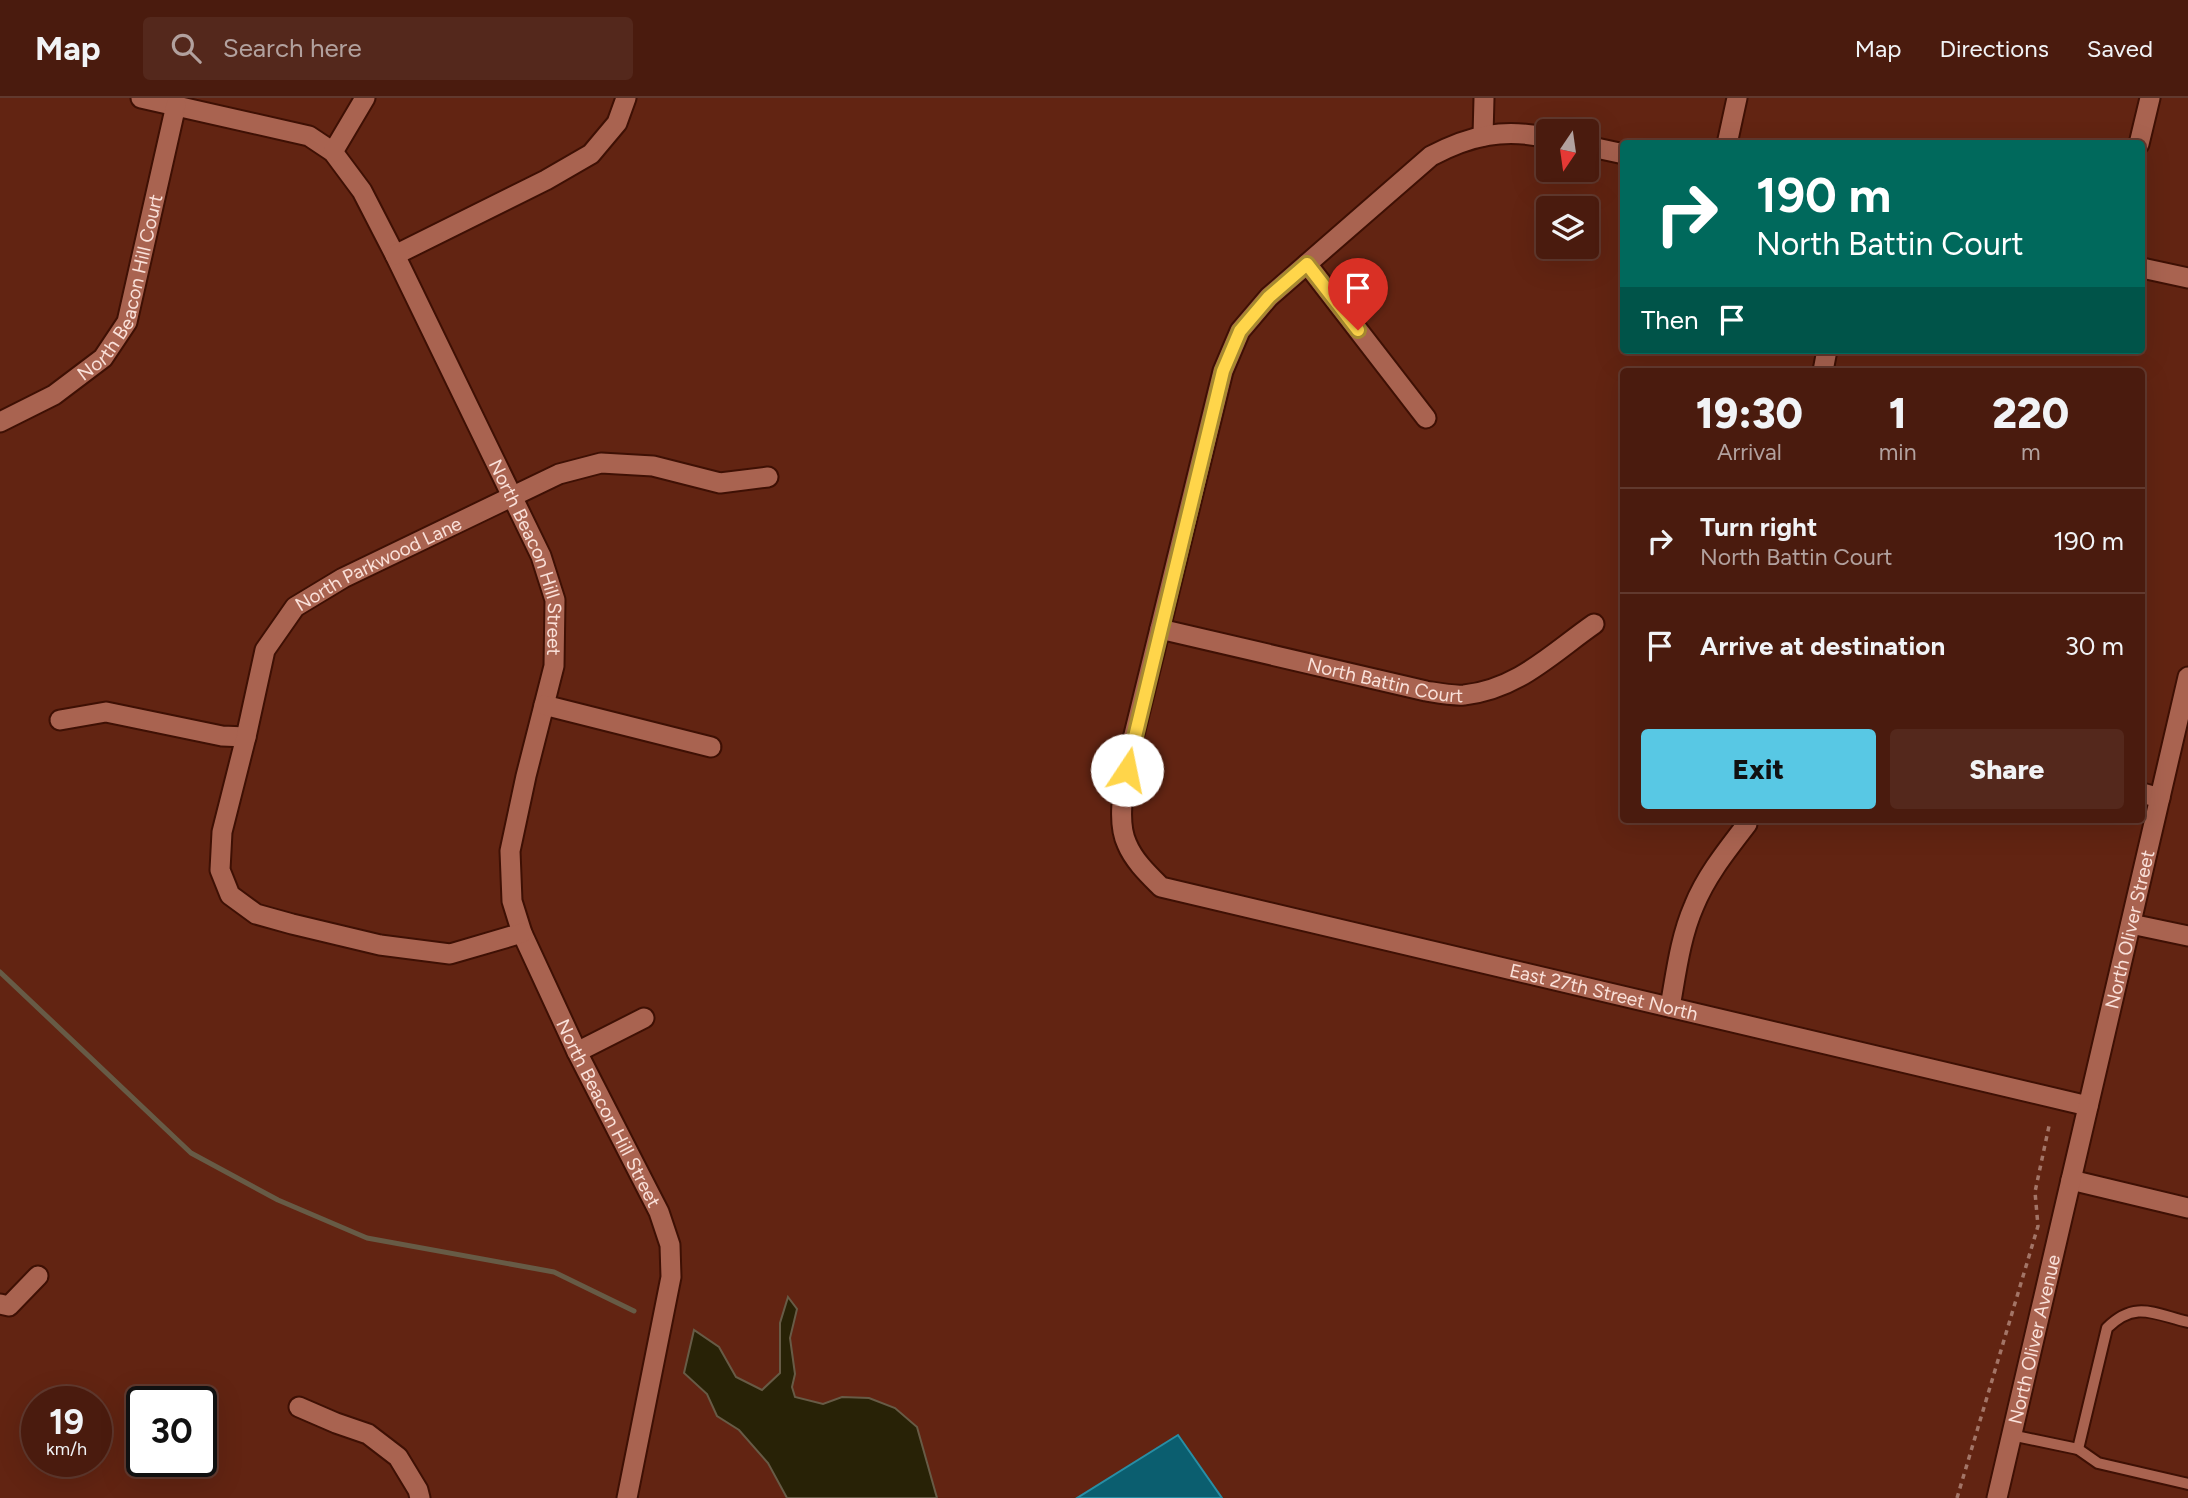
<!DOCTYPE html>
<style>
body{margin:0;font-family:Figtree,sans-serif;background:#54281c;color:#f1f3f6;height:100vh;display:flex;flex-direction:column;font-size:26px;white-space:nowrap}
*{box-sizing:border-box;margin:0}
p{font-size:23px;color:#b2a19e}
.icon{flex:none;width:38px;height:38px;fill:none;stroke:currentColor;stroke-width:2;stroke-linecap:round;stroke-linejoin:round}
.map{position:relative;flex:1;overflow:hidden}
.drawer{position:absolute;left:1620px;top:270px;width:525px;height:455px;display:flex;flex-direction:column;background:#4a1b0e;border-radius:7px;box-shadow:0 7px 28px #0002,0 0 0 2px #61392e}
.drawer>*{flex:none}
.banner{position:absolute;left:1620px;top:42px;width:525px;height:214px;border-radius:7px;box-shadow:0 7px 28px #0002,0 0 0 2px #61392e;background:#00695c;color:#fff;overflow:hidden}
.needle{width:46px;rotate:193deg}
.fabs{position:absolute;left:1536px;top:21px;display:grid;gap:14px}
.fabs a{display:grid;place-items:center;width:63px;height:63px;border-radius:7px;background:#4a1b0e;box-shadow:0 7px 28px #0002,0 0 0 2px #61392e;font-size:35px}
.speed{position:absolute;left:21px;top:1288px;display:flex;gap:14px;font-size:35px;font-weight:700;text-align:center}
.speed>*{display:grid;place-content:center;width:91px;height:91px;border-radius:50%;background:#4a1b0e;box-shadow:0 7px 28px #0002,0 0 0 2px #61392e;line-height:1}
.speed small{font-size:18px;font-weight:400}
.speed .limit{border:4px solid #111;border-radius:10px;background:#fff;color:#111}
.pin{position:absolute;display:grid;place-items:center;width:60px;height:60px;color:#fff;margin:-72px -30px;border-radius:50% 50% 50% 0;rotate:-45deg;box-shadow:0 0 7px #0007}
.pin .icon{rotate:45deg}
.me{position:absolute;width:77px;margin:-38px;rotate:11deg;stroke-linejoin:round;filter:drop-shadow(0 0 5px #0008)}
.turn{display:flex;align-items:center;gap:24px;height:147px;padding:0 21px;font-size:32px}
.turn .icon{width:91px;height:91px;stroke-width:2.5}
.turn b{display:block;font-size:49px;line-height:60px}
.then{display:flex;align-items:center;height:66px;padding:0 21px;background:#0003;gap:14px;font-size:26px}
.eta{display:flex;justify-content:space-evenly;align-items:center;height:119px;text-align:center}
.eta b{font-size:42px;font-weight:800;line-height:49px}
.action{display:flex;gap:14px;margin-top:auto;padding:14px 21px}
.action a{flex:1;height:80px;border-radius:7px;background:#58c8e4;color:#111;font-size:28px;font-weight:800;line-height:80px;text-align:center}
.action a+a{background:#54281c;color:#f1f3f6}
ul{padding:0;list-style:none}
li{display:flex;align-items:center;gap:21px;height:105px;padding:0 21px;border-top:2px solid #61392e}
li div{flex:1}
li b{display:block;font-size:26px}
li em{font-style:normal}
header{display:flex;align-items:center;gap:42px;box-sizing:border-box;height:98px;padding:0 35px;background:#4a1b0e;border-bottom:2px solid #61392e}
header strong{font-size:33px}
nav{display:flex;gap:38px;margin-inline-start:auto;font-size:24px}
.search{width:490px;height:63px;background:#54281c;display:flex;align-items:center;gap:18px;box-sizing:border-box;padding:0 24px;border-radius:7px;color:#b2a19e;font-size:26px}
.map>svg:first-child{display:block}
.water{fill:#282206;stroke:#675b46;stroke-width:2}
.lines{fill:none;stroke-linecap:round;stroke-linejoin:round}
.stream{stroke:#675b46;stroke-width:5}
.building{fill:#0b5e6f;stroke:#288ea5;stroke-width:2}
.service-casing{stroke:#3e1004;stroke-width:14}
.minor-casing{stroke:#3e1004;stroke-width:23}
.secondary-casing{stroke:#3e1004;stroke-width:23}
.path{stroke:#a37567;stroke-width:3.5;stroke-dasharray:5 5;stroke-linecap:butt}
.service{stroke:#a96350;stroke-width:10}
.minor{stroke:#a96350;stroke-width:19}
.secondary{stroke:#a96350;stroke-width:19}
.route-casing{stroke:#a68a30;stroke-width:18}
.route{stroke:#ffd54a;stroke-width:12}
.labels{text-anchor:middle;stroke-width:7;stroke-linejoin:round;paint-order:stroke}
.street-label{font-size:19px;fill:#fae1da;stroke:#561906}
</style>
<header>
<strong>Map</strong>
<div class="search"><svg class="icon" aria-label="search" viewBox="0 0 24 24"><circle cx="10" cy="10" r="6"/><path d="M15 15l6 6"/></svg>Search here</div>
<nav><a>Map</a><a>Directions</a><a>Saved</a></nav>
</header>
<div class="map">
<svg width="2188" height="1400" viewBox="0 0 2188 1400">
<rect width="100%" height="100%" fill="#622412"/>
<path class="water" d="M788 1199 797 1211 790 1240 795 1276 792 1289 795 1299 823 1306 842 1299 869 1300 895 1310 917 1329 937 1400H787L768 1365 739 1332 717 1318 707 1296 684 1275 694 1232 719 1249 736 1279 762 1292 780 1275V1225Z"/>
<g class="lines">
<path class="stream" d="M0 874 191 1055 278 1102 367 1140 554 1174 634 1213"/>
</g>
<path class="building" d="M1178 1337 1222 1400H1077Z"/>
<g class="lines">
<g class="service-casing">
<g id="service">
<path d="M2011 1337 2078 1351 2098 1365 2188 1386"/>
<path d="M2078 1351 2107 1230C2135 1202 2154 1216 2188 1224"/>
</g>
</g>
<g class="minor-casing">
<g id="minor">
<path id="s1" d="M141 0 309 38 333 54 362 93 395 157 541 458 555 502 554 568 526 678 510 753 512 803 522 835 577 954 659 1114 670 1147 671 1179 627 1400"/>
<path d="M1483 38 1484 0"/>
<path id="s2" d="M1549 40C1504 30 1471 37 1431 58L1269 199 1240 233 1223 273 1130 653C1126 679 1115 721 1127 746 1134 763 1149 777 1161 789L2088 1008"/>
<path d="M1727 46 1737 0"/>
<path d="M2139 46 2150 0"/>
<path d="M1587 48 1624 56"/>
<path d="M333 54 365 0"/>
<path d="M395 157 546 82 591 56 617 25 626 0"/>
<path d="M1307 166 1426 320"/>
<path d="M2142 170 2188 180"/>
<path d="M1823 273 1827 252"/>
<path id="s3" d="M0 324 54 297 103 260 127 224 176 7"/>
<path id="s4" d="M1160 531 1426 593C1438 595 1452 598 1464 597 1518 591 1551 556 1594 526"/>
<path d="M544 607 711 649"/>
<path d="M60 622 106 614 222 638 246 639"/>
<path d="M2142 695 2160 700"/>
<path d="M2131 826 2188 838"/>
<path id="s5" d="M522 835 450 856 380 847 292 826 256 816 230 797 220 772 222 734 246 639 265 552 295 509 343 480 559 376 601 365 653 368 720 385 768 379"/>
<path d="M1670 909C1676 876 1680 840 1694 808 1706 778 1727 752 1747 726"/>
<path d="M577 954 644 920"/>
<path d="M2071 1082 2188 1110"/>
<path d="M0 1206 9 1208 38 1178"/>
<path d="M299 1309 336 1325 368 1336 398 1359 418 1392 420 1400"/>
</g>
</g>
<g class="secondary-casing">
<g id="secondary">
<path id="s6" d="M1997 1400 2188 579"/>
</g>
</g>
<path class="path" d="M1957 1400 2038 1128 2035 1094 2049 1028"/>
<use href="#service" class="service"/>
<use href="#minor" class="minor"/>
<use href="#secondary" class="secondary"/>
</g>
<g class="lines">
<g class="route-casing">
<path id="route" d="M1127 672 1223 273 1240 233 1269 199 1307 166 1358 232"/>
</g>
<use href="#route" class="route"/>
</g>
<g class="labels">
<g class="street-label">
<text dy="7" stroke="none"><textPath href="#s3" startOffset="194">North Beacon Hill Court</textPath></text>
<text dy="7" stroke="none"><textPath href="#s1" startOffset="654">North Beacon Hill Street</textPath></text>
<text dy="7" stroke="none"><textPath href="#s5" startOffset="704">North Parkwood Lane</textPath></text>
<text dy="7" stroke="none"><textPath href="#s4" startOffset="231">North Battin Court</textPath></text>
<text dy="7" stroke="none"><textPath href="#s6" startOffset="584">North Oliver Street</textPath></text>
<text dy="7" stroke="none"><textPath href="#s2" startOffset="1421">East 27th Street North</textPath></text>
<text dy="7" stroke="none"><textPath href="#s1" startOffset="1242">North Beacon Hill Street</textPath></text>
<text dy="7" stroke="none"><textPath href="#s6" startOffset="163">North Oliver Avenue</textPath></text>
</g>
</g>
</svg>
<div class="fabs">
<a><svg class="needle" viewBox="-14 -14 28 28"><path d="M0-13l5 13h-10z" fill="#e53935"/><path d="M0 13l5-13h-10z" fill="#b2a19e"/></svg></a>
<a><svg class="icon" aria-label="layers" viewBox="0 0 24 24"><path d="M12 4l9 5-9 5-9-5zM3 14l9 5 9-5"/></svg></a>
</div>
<div class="speed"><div>19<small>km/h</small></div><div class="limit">30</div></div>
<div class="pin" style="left:1358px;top:232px;background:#d93025"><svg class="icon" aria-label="arrive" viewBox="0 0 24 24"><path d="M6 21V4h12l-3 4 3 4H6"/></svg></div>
<svg class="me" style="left:1127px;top:672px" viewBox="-20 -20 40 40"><circle r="19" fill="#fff"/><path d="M0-13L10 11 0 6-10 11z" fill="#ffd54a"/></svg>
<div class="banner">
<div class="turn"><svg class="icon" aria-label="right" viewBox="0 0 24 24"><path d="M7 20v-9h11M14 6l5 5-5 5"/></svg><div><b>190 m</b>North Battin Court</div></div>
<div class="then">Then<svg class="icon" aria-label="arrive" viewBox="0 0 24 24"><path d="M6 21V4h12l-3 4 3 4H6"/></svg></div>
</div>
<section class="drawer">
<div class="eta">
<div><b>19:30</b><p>Arrival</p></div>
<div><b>1</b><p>min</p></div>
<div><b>220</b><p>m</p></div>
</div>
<ul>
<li><svg class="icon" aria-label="right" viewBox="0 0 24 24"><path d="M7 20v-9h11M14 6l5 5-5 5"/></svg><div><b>Turn right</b><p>North Battin Court</p></div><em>190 m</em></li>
<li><svg class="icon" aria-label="arrive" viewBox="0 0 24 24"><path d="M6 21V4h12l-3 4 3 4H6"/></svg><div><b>Arrive at destination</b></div><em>30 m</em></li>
</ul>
<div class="action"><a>Exit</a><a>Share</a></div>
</section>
</div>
